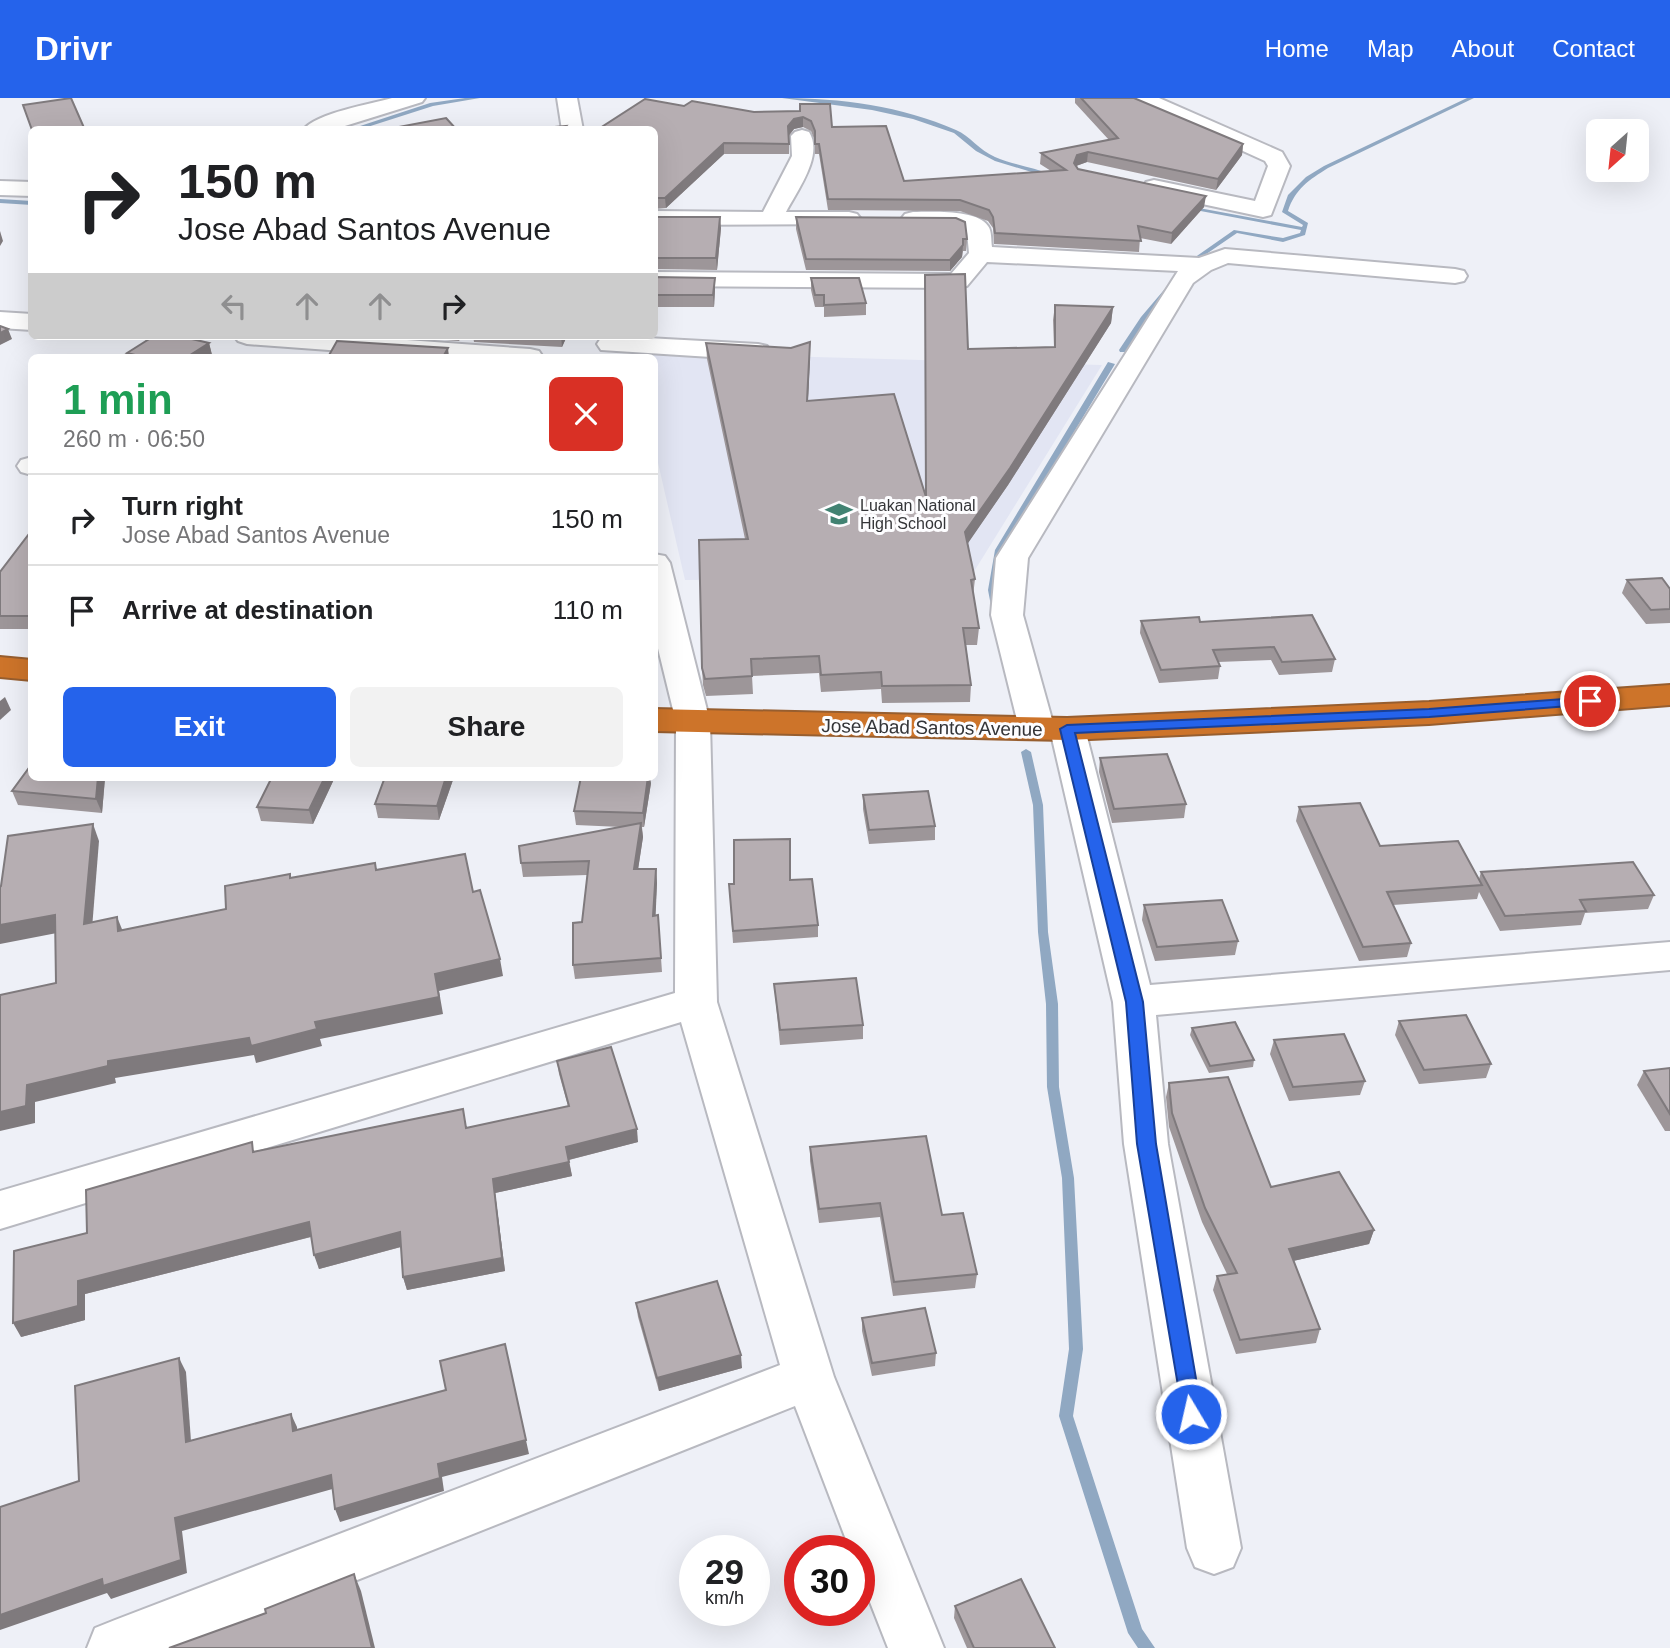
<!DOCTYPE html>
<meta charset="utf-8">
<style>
body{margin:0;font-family:Arial,sans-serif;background:#f2f2f2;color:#202124;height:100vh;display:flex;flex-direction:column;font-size:26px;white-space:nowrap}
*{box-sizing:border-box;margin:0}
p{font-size:23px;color:#757577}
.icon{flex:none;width:38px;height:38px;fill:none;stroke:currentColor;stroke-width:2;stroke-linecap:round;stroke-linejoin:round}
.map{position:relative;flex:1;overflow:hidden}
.panel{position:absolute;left:28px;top:256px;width:630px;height:427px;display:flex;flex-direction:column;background:#fff;border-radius:10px;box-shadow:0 7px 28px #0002}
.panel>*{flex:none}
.guide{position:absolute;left:28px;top:28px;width:630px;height:214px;border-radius:10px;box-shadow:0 7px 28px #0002;background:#fff;color:#202124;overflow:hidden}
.needle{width:46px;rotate:207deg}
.buttons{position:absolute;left:1586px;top:21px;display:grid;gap:14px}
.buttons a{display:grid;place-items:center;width:63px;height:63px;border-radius:10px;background:#fff;box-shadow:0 7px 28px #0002;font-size:35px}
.speed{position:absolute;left:679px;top:1437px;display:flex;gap:14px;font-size:35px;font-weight:700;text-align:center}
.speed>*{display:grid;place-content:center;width:91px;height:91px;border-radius:50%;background:#fff;box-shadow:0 7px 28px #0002;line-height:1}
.speed small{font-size:18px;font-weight:400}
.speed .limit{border:10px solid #d22;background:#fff;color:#111}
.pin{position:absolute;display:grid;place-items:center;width:60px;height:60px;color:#fff;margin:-30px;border:4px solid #fff;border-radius:50%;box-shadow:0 2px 7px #0007}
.me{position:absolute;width:77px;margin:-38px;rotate:351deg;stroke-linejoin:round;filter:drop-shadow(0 0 5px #0008)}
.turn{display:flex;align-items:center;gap:24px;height:147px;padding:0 35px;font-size:32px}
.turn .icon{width:91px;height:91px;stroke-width:2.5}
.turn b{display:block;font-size:49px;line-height:60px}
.lanes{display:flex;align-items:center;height:66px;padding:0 35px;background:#0003;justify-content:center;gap:35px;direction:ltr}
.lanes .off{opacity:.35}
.round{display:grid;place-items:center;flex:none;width:74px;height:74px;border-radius:10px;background:#f2f2f2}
.headline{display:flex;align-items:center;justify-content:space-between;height:119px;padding:0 35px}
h1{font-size:42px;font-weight:700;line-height:52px;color:#1e9e55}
.action{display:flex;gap:14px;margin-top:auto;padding:14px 35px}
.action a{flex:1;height:80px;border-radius:10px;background:#2563eb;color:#fff;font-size:28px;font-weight:700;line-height:80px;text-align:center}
.action a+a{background:#f2f2f2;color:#202124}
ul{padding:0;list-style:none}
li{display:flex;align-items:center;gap:21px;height:91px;padding:0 35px;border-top:2px solid #e0e0e0}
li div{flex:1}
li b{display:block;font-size:26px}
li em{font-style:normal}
header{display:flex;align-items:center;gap:42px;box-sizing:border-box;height:98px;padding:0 35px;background:#2563eb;color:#fff}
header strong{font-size:33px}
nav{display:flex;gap:38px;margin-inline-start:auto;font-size:24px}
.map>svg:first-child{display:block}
.built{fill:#e2e5f3}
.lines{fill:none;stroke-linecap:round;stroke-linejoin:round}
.stream{fill:#90a8c2;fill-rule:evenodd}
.minor-casing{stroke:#b8b9c0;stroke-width:4}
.highway-casing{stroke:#975e2f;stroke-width:4}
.minor{fill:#fff;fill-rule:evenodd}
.highway{fill:#cd742a;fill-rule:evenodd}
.wall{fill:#9d9699}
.shaded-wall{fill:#7f7a7d}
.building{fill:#b6aeb2;stroke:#7f7a7d;stroke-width:2}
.route{fill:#2563eb;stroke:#184099;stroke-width:2}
.labels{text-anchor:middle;stroke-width:6;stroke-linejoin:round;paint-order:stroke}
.far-poi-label{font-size:16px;fill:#343538;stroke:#fdfdff;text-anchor:start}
.street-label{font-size:19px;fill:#343538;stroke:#fdfdff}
</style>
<header>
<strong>Drivr</strong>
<nav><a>Home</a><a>Map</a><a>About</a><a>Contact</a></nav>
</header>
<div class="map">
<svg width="1670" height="1550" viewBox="0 0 1670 1550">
<rect width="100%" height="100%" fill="#eef0f7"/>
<path class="built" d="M631 254 1102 267 970 480 685 482 655 352 654 259H632Z"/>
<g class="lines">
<g class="stream">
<path d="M465 0H480L433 8 358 32H348L430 5Z"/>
<path d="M782 0C840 0 902 8 956 32 970 38 979 52 995 59 1013 67 1034 69 1051 77L1048 79 995 63 976 53 954 35 913 21 872 12Z"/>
<path d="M1467 0H1474L1328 70C1309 82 1295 91 1288 113L1308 125 1305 137 1283 144 1237 135 1199 161 1194 160 1234 132 1283 140 1300 135 1301 132 1190 111 1187 109 1188 108 1302 129 1303 127 1282 114 1288 97 1306 79 1324 68Z"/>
<path d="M0 101 32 103V107L0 105Z"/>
<path d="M1169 186 1174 187 1146 221 1126 254H1120L1119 252 1141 219Z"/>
<path d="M1108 264 1115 266 1003 452 996 492 999 511 995 514 992 513 988 492 995 452Z"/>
<path d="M1026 651 1031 654 1043 707 1048 834 1058 906 1059 989 1074 1080 1083 1251 1073 1318 1142 1531 1155 1550H1138L1128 1535 1059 1318 1069 1251 1062 1080 1047 989 1046 906 1038 834 1033 707 1021 654Z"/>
</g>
<g class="minor-casing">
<g id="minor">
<path d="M392 0H425L422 4 332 32H303C316 15 371 6 392 0Z"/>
<path d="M557 0H577L583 32H562Z"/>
<path d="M1132 0H1159L1282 54 1290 68 1271 117 1263 119 1146 94 1143 89 1146 84 1154 82 1255 103 1268 68 1265 63 1135 4Z"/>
<path d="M802 32 809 34C824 57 797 93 786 114H849L857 116 861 121 857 126 654 127V113L763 114 792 58 791 38 795 34Z"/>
<path d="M0 83 32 84V98L0 97Z"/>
<path d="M913 114C931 114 977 111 988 128 992 133 991 143 992 149L1199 160 1225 151 1455 171 1464 173 1467 178 1464 183 1455 185 1228 165 1211 172 1193 185 1028 460 1023 517 1053 625 1067 620 1079 623 1085 631 1150 887 1670 844V872L1156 917 1168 1046 1241 1450 1233 1469 1214 1476 1195 1469 1187 1450 1124 1046 1113 904 1051 636 1037 641 1025 638 1019 630 991 517 996 460 1178 173 987 164 967 188 958 190 654 188V174L951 176 969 155 967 134 955 129 905 126 901 121 905 116Z"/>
<path d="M0 214 32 216V232L0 230Z"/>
<path d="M234 238H352L530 251 539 253 543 259H424L247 246 238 243Z"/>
<path d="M610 238 758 246 767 248 771 254 767 260 758 262 601 252 597 246 601 240Z"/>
<path d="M32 359V377L21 374 17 368 21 362Z"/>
<path d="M654 456 665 458 670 465 710 624 717 904 834 1279 944 1550H888L859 1476V1452H850L795 1308 186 1550H87L95 1530 115 1522 780 1267 681 924 0 1131V1093L675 895 676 624 654 534Z"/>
</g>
</g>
<g class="highway-casing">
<g id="highway">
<path d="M0 559 32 562V582L0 579Z"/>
<path d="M1670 587V607L1429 626 1067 642 654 633V611L1067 620 1429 604Z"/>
</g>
</g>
<use href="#minor" class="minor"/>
<use href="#highway" class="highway"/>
</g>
<g class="wall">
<path d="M1075 0H1134L1243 46 1242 57 1216 92 1087 64 1076 68 1078 71 1204 109 1171 146 1140 140 1139 154 994 146 993 130 988 123 960 113 828 112 819 56H815V43L811 33 803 29 794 31 789 38V56H724L666 110 654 111V32L684 8 754 14 800 13 832 29 904 83 1051 73 1040 66 1041 55 1109 42 1075 5Z"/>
<path d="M654 119 721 130 717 172 654 171Z"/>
<path d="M796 119 967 141 966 153H963L962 159 950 173 806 172 796 131Z"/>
<path d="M925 177 968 251 1054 249 1053 222 1055 207 1113 209 1111 225 1008 387 967 446 975 481 973 498 979 530 977 547H966L971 587 970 604 882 605 881 591 821 594 819 575 752 578 753 596 706 598 703 587 702 570 745 441 707 261 706 245 791 250 810 244 808 303 925 396Z"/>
<path d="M654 179 715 191 714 209H654Z"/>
<path d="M811 180 866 205V217L824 219V209H815L811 192Z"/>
<path d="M387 238H462L459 243Z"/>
<path d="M473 238H567L562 249 474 244Z"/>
<path d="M209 245 212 257 209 259H128L127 255Z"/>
<path d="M32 432V531H0V474Z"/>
<path d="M1627 482 1670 491V525L1646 526 1622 495Z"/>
<path d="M1141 523 1200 524 1335 561 1332 574 1279 577 1271 562 1218 564 1220 568 1218 581 1159 585 1140 535Z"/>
<path d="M1100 660 1186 706 1184 720 1112 725 1099 674Z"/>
<path d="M335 679 313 726 261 723 257 709Z"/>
<path d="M454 679 439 722 378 720 375 706Z"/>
<path d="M105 680 102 715 18 707 12 693Z"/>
<path d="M651 685 644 729H642L643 739 638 771H656L657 785 655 818 658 817 662 874 575 881 573 867 582 824 587 777 523 779 521 765 621 729 576 727 574 713Z"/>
<path d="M863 697 935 728V742L869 746 863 711Z"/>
<path d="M1299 709 1380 748 1479 781 1481 774 1654 797 1648 811 1585 815 1581 827 1500 833 1479 794 1477 801 1393 807 1411 845 1407 859 1359 863 1296 723Z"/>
<path d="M791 782 818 827V839L733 845 729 786Z"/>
<path d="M1144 807 1238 843 1235 857 1155 863 1142 822Z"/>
<path d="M774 886 863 927V941L780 947Z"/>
<path d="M1399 923 1491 966 1486 980 1419 986 1395 937Z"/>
<path d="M1192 930 1254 962 1253 969 1209 975 1190 937Z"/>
<path d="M1274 942 1365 983 1360 997 1289 1003 1270 956Z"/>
<path d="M557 963 638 1044 569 1062 572 1078 495 1095 505 1173 407 1192 403 1179 401 1149 319 1171 311 1139 85 1196V1222L21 1239 87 1135 255 1053 467 1030 568 1008 559 976Z"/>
<path d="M1670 970V1033H1665L1637 987 1644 973Z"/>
<path d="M1169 985 1271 1089 1374 1132 1369 1146 1293 1163 1320 1231 1316 1245 1236 1256 1213 1192 1217 1178 1227 1176 1202 1124 1169 1029 1166 999Z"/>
<path d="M810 1049 942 1117 977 1176 975 1190 893 1198 880 1119 819 1125 810 1063Z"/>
<path d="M636 1205 742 1270 659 1293 638 1219Z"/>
<path d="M862 1220 936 1255 935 1268 872 1278 862 1233Z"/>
<path d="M955 1508 1055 1550H967L954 1520Z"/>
</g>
<g class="shaded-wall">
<path d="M803 19V29L794 31 788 38V28L794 21Z"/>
<path d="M724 45V56L666 110 665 100Z"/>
<path d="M1243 46 1242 57 1216 92 1218 81Z"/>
<path d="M1088 54 1087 64 1076 68 1074 65 1077 57Z"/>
<path d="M1206 98 1204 109 1171 146 1172 135Z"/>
<path d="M720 119 721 130 717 172 716 160Z"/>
<path d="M0 133 3 143 0 148Z"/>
<path d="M963 147 962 159 950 173V162Z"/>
<path d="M715 180V191L714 209 713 197Z"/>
<path d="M1113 209 1111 225 1008 387 964 451 965 434Z"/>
<path d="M8 231 12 241 0 247V235Z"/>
<path d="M561 238H567L562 249Z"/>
<path d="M810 244V260L807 319V303Z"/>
<path d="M209 245 212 257 209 259H187Z"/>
<path d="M448 250 449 259H443Z"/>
<path d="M5 599 11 612 0 622V603Z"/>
<path d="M98 679H104L105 680 102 715 96 701Z"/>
<path d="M325 679H335L313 726 309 712Z"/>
<path d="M446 679H454L439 722 437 708Z"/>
<path d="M648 679H650L651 685 644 729 643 715Z"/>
<path d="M641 725 643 739 636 785 634 771Z"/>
<path d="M93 726 99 743 91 843 84 826Z"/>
<path d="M656 771 657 785 655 832 653 818Z"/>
<path d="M55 817 62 834 0 846V827Z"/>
<path d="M117 819 124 836 118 833Z"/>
<path d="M500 861 503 878 439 893 443 916 320 941 322 948 256 965 254 957 115 980 116 985 35 1004V1025L0 1033V1014L27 987 108 963 315 924 435 876Z"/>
<path d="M637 1031 638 1044 568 1062 566 1049Z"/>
<path d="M569 1064 572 1078 495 1095 505 1173 407 1192 403 1179 493 1081Z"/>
<path d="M309 1124 314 1138 85 1196V1222L21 1239 13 1225 78 1183Z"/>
<path d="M1374 1132 1369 1146 1284 1165 1289 1151Z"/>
<path d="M400 1134 404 1148 319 1171 314 1157Z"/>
<path d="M505 1246 529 1356 442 1379 444 1393 340 1424 335 1411 438 1366Z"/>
<path d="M741 1257 742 1270 659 1293 657 1280Z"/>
<path d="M179 1260 186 1274 192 1357 186 1344Z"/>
<path d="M291 1316 297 1329 298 1347 293 1333Z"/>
<path d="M331 1377 336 1390 182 1433 187 1475 111 1501 107 1495 0 1532V1517L175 1420Z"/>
<path d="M354 1476 361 1493 375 1550H372Z"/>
</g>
<g class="building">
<path d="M71 0 85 32H32L23 7Z"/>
<path d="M1081 0H1134L1243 46 1218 81 1088 54 1077 57 1074 65 1078 71 1206 98 1172 135 1138 128 1141 143 995 135 993 119 989 112 960 102 828 101 819 46H815V33L811 23 803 19 794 21 788 28 789 46 724 45 665 100H654V32H597L645 1 684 8 692 3 754 14 800 13V6H830L832 29 886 28 904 83 1066 72 1041 55 1118 40Z"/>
<path d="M446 20 457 32H383Z"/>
<path d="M566 28 562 32H520Z"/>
<path d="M654 119H720L716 160H654Z"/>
<path d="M796 119 956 120 965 124 967 141H963V147L950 162 806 161Z"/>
<path d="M965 176 968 251 1055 249V207L1113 209 1010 370 965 434 975 481 971 482 979 530H963L971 587 882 588 881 574 821 577 819 558 751 561 752 578 705 581 702 570 699 442 748 441 706 245 791 250 810 244 807 303 894 296 926 399 925 177Z"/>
<path d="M654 179 715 180 713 197H654Z"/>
<path d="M811 180H859L866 205 824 207V197H815Z"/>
<path d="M0 228 8 231 0 235Z"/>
<path d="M154 238H179L209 245 187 259H143L127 255Z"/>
<path d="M337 243 448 250 443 259H328Z"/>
<path d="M32 432V518H0V474Z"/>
<path d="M1662 480 1670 491V511L1651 512 1627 482Z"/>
<path d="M1312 517 1335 561 1282 564 1274 549 1213 552 1220 568 1161 572 1141 523 1199 519 1200 524Z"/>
<path d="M1167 656 1186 706 1114 711 1100 660Z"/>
<path d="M31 667 32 679H98L96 701 12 693Z"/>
<path d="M272 679H325L309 712 257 709Z"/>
<path d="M385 679H446L437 708 375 706Z"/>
<path d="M581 679H648L643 715 574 713Z"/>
<path d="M928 693 935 728 869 732 863 697Z"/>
<path d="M1360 705 1380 748 1458 743 1482 787 1387 794 1411 845 1363 849 1299 709Z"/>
<path d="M641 725 634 771H656L653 818 658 817 661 860 573 867V825L582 824 589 763 521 765 519 748Z"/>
<path d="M93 726 84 826 117 819 118 833 226 811 225 788 290 776V780L375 765 376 772 465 756 473 794 480 792 500 861 435 876 439 899 315 924 317 931 251 948 249 940 108 963V968L27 987 26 1008 0 1014V897L56 885 55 817 0 827V789L1 788 8 738Z"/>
<path d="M790 741V782L812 781 818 827 733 833 729 786H734V742Z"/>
<path d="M1633 764 1654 797 1580 802 1586 813 1505 818 1481 774Z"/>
<path d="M1222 802 1238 843 1157 849 1144 807Z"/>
<path d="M856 880 863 927 780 932 774 886Z"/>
<path d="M1466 917 1491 966 1424 972 1399 923Z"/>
<path d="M1235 924 1254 962 1210 968 1192 930Z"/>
<path d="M1344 936 1365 983 1293 989 1274 942Z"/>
<path d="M611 949 637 1031 566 1049 569 1064 493 1081 502 1160 403 1179 400 1134 314 1157 309 1124 78 1183V1208L13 1225 14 1153 87 1135 86 1092 252 1044 253 1054 463 1011 466 1030 569 1008 557 963Z"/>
<path d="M1670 970V1016L1644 973Z"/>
<path d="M1228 979 1271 1089 1339 1074 1374 1132 1289 1151 1320 1231 1240 1242 1217 1178 1237 1175 1205 1110 1172 1015 1169 985Z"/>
<path d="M926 1038 942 1117 963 1115 977 1176 894 1184 880 1105 819 1111 810 1049Z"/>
<path d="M717 1183 741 1257 657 1280 636 1205Z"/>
<path d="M925 1210 936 1255 872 1265 862 1220Z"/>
<path d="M505 1246 526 1342 438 1366 440 1380 335 1411 331 1377 175 1420 181 1462 103 1488 102 1481 0 1517V1409L79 1383 75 1288 179 1260 186 1344 291 1316 293 1333 446 1292 440 1263Z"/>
<path d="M354 1476 372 1550H169L266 1515 265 1511Z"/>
<path d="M1021 1481 1055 1550H974L955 1508Z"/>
</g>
<path class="route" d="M1590 599 1597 603 1595 606 1429 619 1075 635 1143 904 1156 1046 1202 1316 1199 1323 1191 1325 1184 1323 1137 1046 1126 904 1060 631 1067 627 1429 611Z"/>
<defs>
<g id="school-bare" transform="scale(2.1)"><path d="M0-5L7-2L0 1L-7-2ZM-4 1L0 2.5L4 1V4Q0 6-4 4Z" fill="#418272" stroke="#fdfdff" stroke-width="2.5" paint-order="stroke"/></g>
</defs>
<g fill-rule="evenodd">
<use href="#school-bare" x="839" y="416"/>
</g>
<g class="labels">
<g class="far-poi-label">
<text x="860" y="413">Luakan National<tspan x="860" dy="18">High School</tspan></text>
</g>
<g class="street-label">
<text transform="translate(932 629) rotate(1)" y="7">Jose Abad Santos Avenue</text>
</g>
</g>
</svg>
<div class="buttons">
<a><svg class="needle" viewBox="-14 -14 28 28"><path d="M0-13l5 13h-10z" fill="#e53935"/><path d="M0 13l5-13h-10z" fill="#757577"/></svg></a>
</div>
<div class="speed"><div>29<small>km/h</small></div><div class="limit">30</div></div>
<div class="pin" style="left:1590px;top:603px;background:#d93025"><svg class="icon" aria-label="arrive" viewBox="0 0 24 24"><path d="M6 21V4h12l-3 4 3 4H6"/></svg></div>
<svg class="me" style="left:1191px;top:1316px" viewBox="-20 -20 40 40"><circle r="17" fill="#2563eb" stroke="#fff" stroke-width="3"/><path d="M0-11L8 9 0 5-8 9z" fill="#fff"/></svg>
<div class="guide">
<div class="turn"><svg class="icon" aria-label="right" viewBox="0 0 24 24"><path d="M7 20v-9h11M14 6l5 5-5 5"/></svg><div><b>150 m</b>Jose Abad Santos Avenue</div></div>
<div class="lanes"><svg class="icon off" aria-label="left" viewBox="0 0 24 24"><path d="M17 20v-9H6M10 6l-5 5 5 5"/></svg><svg class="icon off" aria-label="ahead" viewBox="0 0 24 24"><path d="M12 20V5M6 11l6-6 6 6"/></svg><svg class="icon off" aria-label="ahead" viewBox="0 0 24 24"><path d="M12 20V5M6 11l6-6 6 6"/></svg><svg class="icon" aria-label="right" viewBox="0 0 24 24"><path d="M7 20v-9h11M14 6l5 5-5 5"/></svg></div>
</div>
<section class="panel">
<div class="headline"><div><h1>1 min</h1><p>260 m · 06:50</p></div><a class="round" style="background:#d93025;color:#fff"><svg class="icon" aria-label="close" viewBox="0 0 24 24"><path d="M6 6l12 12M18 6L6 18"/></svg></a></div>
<ul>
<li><svg class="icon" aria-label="right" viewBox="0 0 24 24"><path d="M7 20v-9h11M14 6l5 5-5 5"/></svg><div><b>Turn right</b><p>Jose Abad Santos Avenue</p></div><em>150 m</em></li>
<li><svg class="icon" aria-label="arrive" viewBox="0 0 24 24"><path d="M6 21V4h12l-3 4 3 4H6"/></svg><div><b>Arrive at destination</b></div><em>110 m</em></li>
</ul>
<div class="action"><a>Exit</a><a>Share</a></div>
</section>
</div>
